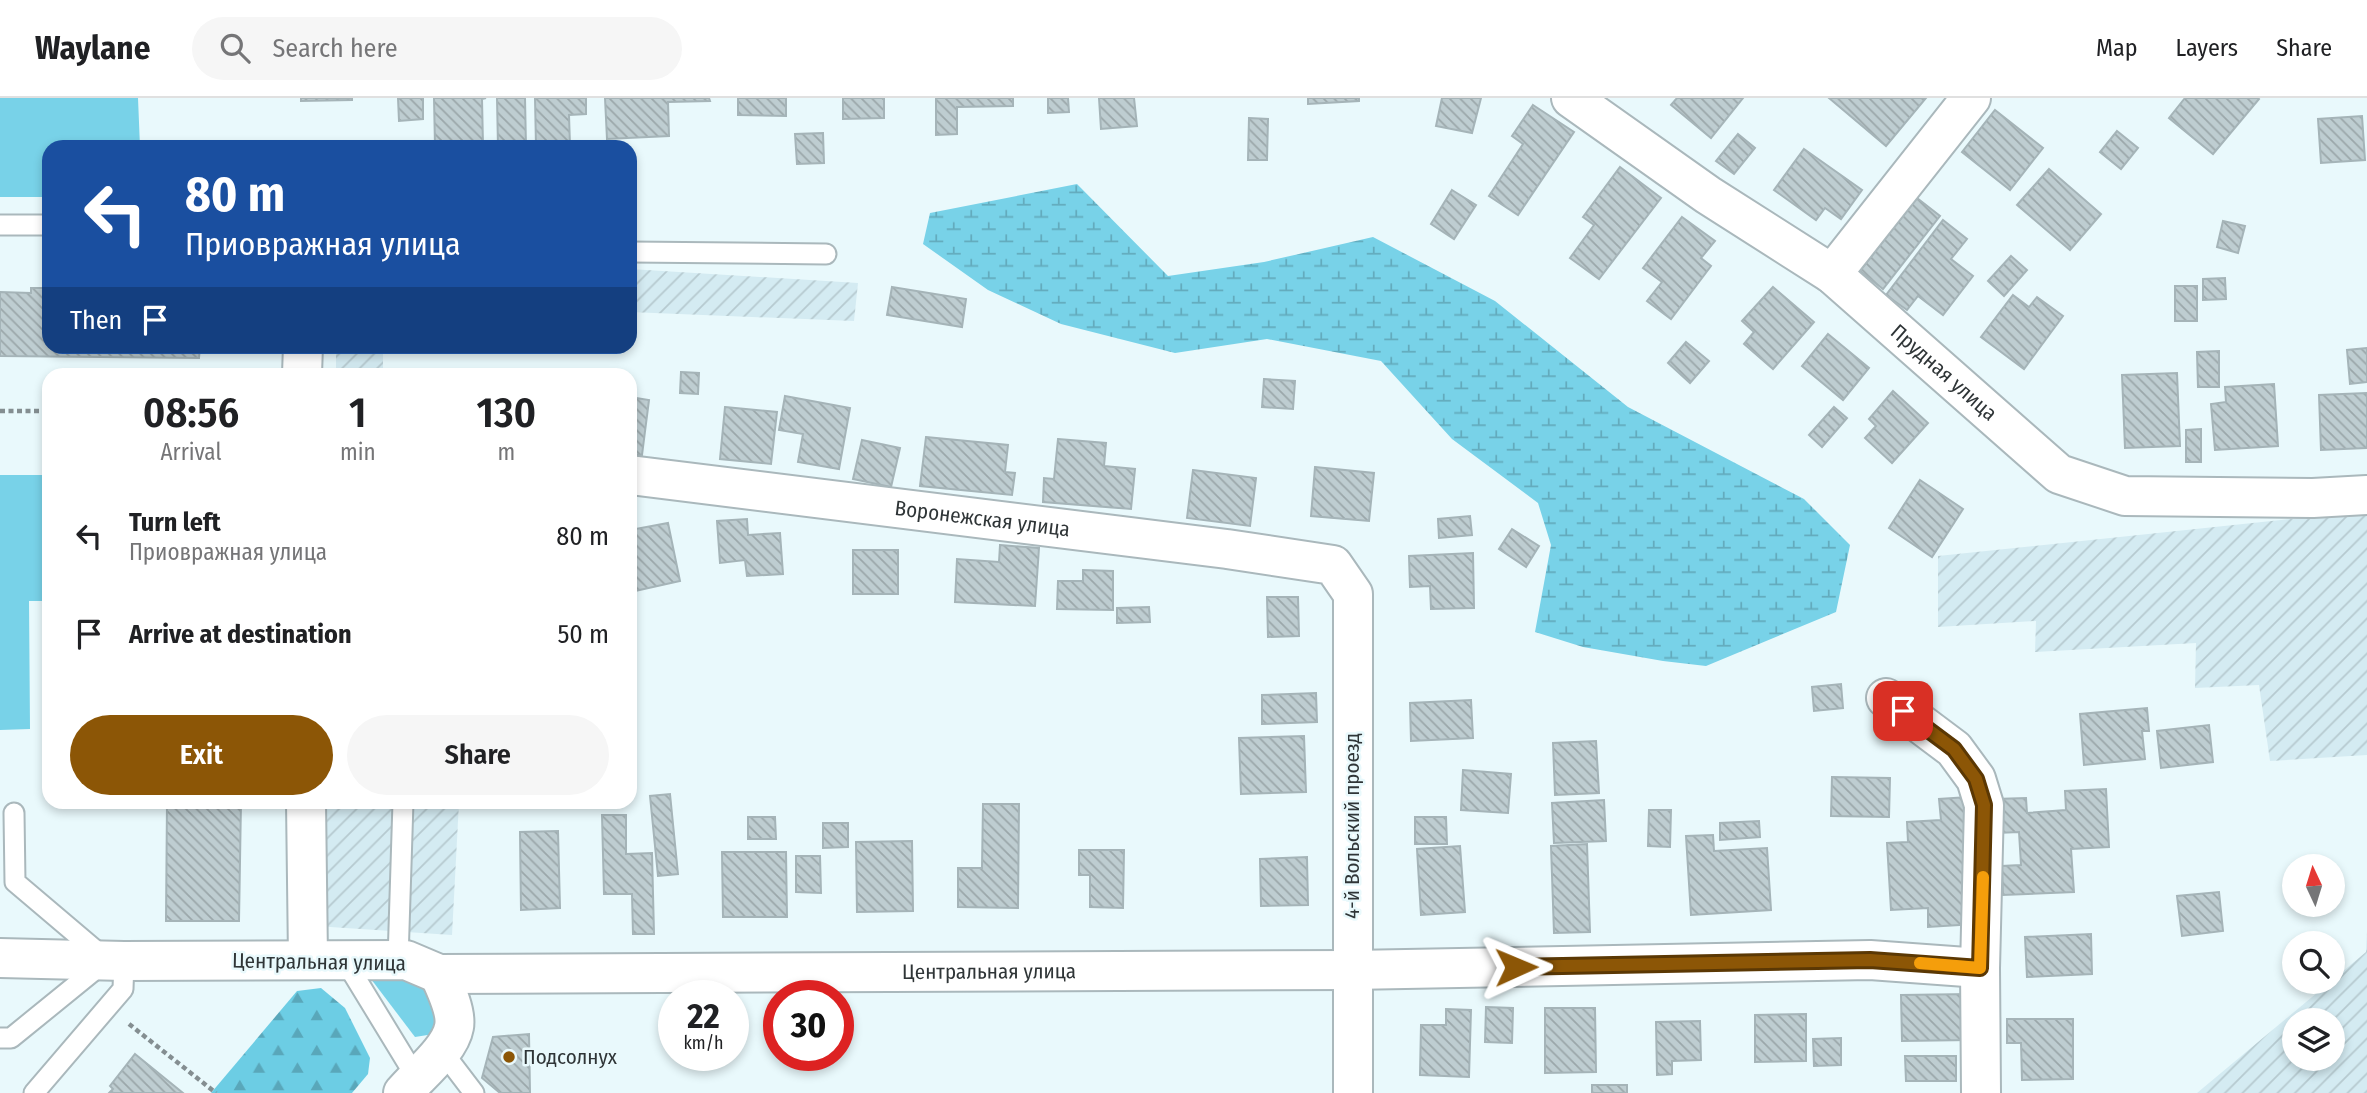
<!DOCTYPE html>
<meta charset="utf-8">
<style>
body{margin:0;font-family:"Fira Sans Condensed",sans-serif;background:#f6f6f6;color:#202124;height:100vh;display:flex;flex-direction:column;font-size:26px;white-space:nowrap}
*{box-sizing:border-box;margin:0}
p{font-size:23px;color:#757577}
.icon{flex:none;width:38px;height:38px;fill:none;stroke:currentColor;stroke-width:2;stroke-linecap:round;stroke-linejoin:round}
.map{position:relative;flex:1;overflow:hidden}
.sheet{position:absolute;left:42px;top:270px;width:595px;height:441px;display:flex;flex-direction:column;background:#fff;border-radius:21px;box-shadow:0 4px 10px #0003}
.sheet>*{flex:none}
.top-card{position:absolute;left:42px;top:42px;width:595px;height:214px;border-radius:21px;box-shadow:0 4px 10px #0003;background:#1a4fa0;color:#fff;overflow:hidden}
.needle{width:46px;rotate:356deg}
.controls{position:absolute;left:2282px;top:756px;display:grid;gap:14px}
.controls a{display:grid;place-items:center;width:63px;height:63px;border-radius:50%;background:#fff;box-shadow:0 4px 10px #0003;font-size:35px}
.speed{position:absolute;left:658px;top:882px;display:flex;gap:14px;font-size:35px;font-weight:700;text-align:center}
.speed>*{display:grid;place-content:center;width:91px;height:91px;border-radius:50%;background:#fff;box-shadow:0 4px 10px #0003;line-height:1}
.speed small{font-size:18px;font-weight:400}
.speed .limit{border:10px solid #d22;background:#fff;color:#111}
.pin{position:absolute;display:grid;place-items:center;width:60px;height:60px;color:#fff;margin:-30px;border-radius:14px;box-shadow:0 4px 10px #0006}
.me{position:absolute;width:77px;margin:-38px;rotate:89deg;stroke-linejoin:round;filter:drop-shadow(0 0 5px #0008)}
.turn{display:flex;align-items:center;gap:24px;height:147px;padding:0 28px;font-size:32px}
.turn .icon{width:91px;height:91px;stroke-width:2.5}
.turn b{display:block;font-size:49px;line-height:60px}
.then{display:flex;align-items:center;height:66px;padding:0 28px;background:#0003;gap:14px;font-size:26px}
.eta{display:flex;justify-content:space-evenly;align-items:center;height:119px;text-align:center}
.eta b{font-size:42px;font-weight:600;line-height:49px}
.primary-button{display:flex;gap:14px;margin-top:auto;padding:14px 28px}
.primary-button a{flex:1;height:80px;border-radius:42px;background:#8c5606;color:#fff;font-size:28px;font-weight:600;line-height:80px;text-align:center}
.primary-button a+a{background:#f6f6f6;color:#202124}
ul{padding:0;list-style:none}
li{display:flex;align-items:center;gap:21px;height:98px;padding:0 28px}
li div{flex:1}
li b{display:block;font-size:26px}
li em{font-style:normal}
header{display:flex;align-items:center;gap:42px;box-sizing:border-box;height:98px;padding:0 35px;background:#fff;border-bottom:2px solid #e0e0e0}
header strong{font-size:33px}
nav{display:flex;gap:38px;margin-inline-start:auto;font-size:24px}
.search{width:490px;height:63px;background:#f6f6f6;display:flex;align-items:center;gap:18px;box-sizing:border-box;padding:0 24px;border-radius:38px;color:#757577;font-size:26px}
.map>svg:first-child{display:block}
.industrial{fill:url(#industrial-furrows);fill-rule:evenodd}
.green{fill:#78d2e8}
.forest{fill:url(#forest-firs)}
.wetland{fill:url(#wetland-marsh)}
.building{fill:url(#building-back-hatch);stroke:#a5b4b8;stroke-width:2}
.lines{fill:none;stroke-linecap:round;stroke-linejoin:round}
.lane-casing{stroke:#aab8bc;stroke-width:23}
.street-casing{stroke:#aab8bc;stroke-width:42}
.path{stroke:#848e91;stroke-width:4.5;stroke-dasharray:5 3.5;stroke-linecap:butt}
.lane{stroke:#fff;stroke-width:19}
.street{stroke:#fff;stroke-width:38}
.route-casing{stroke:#5b3804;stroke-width:18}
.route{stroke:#8c5606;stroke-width:12}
.slow{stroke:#f59e0b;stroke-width:12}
.poi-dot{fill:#8c5606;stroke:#e9f9fc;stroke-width:2.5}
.labels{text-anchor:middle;stroke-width:5;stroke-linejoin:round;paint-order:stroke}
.street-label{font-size:21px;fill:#2f3537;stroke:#e9f9fc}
.poi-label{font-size:21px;fill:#2f3537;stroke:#e9f9fc;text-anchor:start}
</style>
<header>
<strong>Waylane</strong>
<div class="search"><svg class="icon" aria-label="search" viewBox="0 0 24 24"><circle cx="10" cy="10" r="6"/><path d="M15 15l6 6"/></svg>Search here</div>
<nav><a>Map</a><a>Layers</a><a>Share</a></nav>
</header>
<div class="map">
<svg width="2367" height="995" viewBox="0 0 2367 995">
<defs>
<pattern id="industrial-furrows" width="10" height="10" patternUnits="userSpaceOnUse" patternTransform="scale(1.75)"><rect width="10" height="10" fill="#d4ebf2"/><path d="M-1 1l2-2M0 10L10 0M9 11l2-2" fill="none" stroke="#b6cad0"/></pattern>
<pattern id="forest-firs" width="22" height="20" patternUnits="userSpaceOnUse" patternTransform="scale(1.75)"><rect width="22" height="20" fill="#6ccde4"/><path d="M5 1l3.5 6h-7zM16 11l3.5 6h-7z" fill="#59a7ba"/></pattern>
<pattern id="wetland-marsh" width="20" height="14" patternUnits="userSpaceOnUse" patternTransform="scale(1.75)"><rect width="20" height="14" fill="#78d2e8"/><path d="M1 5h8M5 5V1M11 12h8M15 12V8" fill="none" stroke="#63abbd"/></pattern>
<pattern id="building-back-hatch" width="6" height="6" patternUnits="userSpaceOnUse" patternTransform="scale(1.75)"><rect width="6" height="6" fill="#becdd1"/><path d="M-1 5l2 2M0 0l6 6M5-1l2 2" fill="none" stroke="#9ba7aa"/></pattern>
</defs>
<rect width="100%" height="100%" fill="#e9f9fc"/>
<g class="industrial">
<path d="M630 171 858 185 854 223 630 214Z"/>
<rect x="336" y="249" width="47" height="27"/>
<path d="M2367 413V657L2270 663 2259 587 2195 590 2196 545 2035 554 2036 523 1938 529V458Z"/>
<path d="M319 704H459L452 837 315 828Z"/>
<path d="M2367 834V995H2197L2366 854ZM2333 922V961H2294V922Z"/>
</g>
<g class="green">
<path d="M0 0H138L140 49H49V99H0Z"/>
<path d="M0 377H49V503H29L30 631 0 632Z"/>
<path d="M376 868 435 895 440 935 415 939 371 881 367 871Z"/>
</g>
<path class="forest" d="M321 890 345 910 370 960 368 976 352 995H211L297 893Z"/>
<path class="wetland" d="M1077 86 1168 178 1264 164 1373 139 1495 203 1628 309 1804 401 1850 447 1836 514 1706 568 1663 563 1583 549 1535 534 1551 447 1538 405 1452 341 1381 263 1267 241 1175 255 1061 226 988 192 923 146 930 115Z"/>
<g class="building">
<path d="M301 0H352V2L301 3Z"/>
<path d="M398 0H423V21L399 23Z"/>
<path d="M434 0H486L482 1 483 47 435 48Z"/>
<path d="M497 0H525L526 49H498Z"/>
<path d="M535 0H586V16L569 17 570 48H536Z"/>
<path d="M605 0H709L710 3 668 4 669 38 607 41Z"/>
<path d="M738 0H786V18L738 17Z"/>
<path d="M843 0H884V20L843 21Z"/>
<path d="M936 0H1013V8L957 9V36L936 37Z"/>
<path d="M1048 0H1068L1069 14 1048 15Z"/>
<path d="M1099 0H1134L1137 28 1101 31Z"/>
<path d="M1308 0H1359V3L1308 6Z"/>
<path d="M1442 0H1481L1472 35 1436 28Z"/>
<path d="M1677 0H1743L1711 40 1671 7Z"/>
<path d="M1829 0H1926L1886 48Z"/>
<path d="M2185 0H2258L2259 1 2213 56 2169 20Z"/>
<path d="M1533 7 1574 34 1518 117 1489 98 1523 46 1512 38Z"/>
<path d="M1995 12 2043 50 2010 92 1962 54Z"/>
<path d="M2362 18 2365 62 2321 65 2318 21Z"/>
<path d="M1249 20 1268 21 1267 62H1248Z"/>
<path d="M2117 33 2138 50 2121 71 2100 54Z"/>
<path d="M823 35 824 65 797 66 795 36Z"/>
<path d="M1738 36 1755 50 1734 76 1716 63Z"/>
<path d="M1804 51 1862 92 1841 121 1825 110 1816 122 1774 92Z"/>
<path d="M1620 69 1661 100 1599 181 1570 160 1594 127 1583 119Z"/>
<path d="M2049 71 2101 116 2070 152 2017 107Z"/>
<path d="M1452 92 1476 107 1454 141 1431 126Z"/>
<path d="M1917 100 1940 118 1883 191 1860 173Z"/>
<path d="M1682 119 1715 143 1701 160 1711 168 1671 221 1647 203 1662 184 1643 170Z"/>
<path d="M1943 122 1967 141 1951 161 1973 178 1943 217 1918 198 1907 212 1886 197Z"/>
<path d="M2223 123 2245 128 2238 155 2217 149Z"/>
<path d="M2011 158 2027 172 2004 198 1988 183Z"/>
<path d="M2225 180 2226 201 2203 202V181Z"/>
<rect x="2175" y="188" width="22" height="35"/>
<path d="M892 189 966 201 962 229 887 217Z"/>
<path d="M1773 189 1814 224 1773 271 1744 246 1754 234 1742 223Z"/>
<path d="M31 190H49V248H200L199 260 0 258V194L31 195Z"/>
<path d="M2013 197 2029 209 2037 199 2063 218 2024 271 1981 239Z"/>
<path d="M1828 236 1869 270 1843 302 1802 268Z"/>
<path d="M1686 244 1709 263 1690 285 1668 265Z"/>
<path d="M2367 250V284L2350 286 2347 252Z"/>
<path d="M2219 253V289H2198L2197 254Z"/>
<path d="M681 274 699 275 698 296 680 295Z"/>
<path d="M2177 275 2180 348 2125 350 2122 277Z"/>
<path d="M1264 281 1295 283 1293 311 1262 309Z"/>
<path d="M2274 286 2278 348 2215 352 2211 306 2226 304 2225 289Z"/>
<path d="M1893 293 1928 325 1892 365 1865 340 1876 328 1869 321Z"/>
<path d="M2367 295V350L2321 352 2319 297Z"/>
<path d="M785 298 850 310 839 371 798 364 803 336 779 332Z"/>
<path d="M630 299 649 302 642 357 630 356Z"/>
<path d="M725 309 777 314 771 366 720 361Z"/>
<path d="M1834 309 1847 320 1822 349 1809 337Z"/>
<path d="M2201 331V364H2186V332Z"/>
<path d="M926 339 1008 347 1005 374 1015 375 1012 397 920 388Z"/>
<path d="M1058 341 1106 345 1104 368 1135 371 1131 411 1043 404 1044 380 1054 381Z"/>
<path d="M862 342 900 350 891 389 853 381Z"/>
<path d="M1315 369 1374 375 1369 423 1311 418Z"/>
<path d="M1193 372 1256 380 1250 428 1187 420Z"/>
<path d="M1920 382 1963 411 1932 459 1889 430Z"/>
<path d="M1470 418 1472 437 1439 440 1438 421Z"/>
<path d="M747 421 748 437 780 435 783 476 747 478 745 462 720 465 717 423Z"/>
<path d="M668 425 680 483 635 493 630 471V432Z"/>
<path d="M1512 431 1539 448 1526 469 1499 451Z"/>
<path d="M1000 447 1039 450 1035 508 955 504 957 461 999 464Z"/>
<rect x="853" y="452" width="45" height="44"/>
<path d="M1473 455 1474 510 1431 511 1430 488 1410 489 1409 458Z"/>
<path d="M1083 472 1113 473V512L1057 511 1058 483H1083Z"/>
<path d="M1267 499H1298L1299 538 1268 539Z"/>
<path d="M1149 509 1150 524 1117 525V510Z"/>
<path d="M1841 586 1843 610 1814 613 1812 589Z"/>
<path d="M1316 595 1317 624 1262 626V597Z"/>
<path d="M1471 602 1473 640 1411 643 1410 605Z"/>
<path d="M2147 610 2149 633H2142L2145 661 2084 667 2080 616Z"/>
<path d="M2209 627 2213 664 2161 670 2157 633Z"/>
<path d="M1304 638 1306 694 1241 696 1239 640Z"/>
<path d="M1596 643 1599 695 1555 697 1553 645Z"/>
<path d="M1463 672 1511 676 1508 715 1461 712Z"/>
<path d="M1832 679 1890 680 1889 719 1831 718Z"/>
<path d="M2106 691 2109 749 2071 751 2074 794 2003 797 2002 768 2021 767 2019 734 1997 735 1995 701 2026 700 2027 715 2066 712 2065 693Z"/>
<path d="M670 696 678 776 658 778 650 698Z"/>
<path d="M1968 699 1975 826 1928 829V810L1891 812 1887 745 1908 744 1907 724 1941 722 1939 701Z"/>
<path d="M1604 702 1606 743 1554 745 1552 705Z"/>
<path d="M167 704H241L239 823H166Z"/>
<path d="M983 706H1019L1018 810 958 809V770H982Z"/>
<path d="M1649 712H1671L1670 749 1648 748Z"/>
<path d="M602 717H626V756L652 755 654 836H633L632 796H604Z"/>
<path d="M748 719H775L776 741H748Z"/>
<path d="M1415 719H1446L1447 746H1415Z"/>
<path d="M1759 723 1760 739 1720 742V725Z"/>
<path d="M823 725H848V749L823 750Z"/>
<path d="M558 733 560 810 521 812 520 734Z"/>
<path d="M1713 737 1714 753 1767 750 1771 812 1691 817 1686 738Z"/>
<path d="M912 743 913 813 857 814 856 744Z"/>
<path d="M1587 746 1590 834 1554 835 1551 748Z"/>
<path d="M1460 748 1465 814 1421 817 1417 751Z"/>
<path d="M1079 752H1124L1123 810 1090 809V777H1079Z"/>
<path d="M722 754H786L787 819H723Z"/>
<path d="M796 758H820L821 795 796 794Z"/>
<path d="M1307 759 1308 807 1261 808 1260 761Z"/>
<path d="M2219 794 2223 833 2182 838 2177 798Z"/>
<path d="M2091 836 2092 876 2027 879 2025 839Z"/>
<path d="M1970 896V942L1902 943 1901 897Z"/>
<path d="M1486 909 1513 910 1512 945 1485 944Z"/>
<path d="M1545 910H1595L1596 974 1545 975Z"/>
<path d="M1446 911 1471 912 1469 979 1420 977 1421 927H1446Z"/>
<path d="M1806 916V963L1755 964V917Z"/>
<path d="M2007 921H2073V981L2022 982 2021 945H2007Z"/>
<path d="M1700 923 1701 962 1672 963V976L1657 977 1656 924Z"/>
<path d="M529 936 530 995H500L482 980 493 939Z"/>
<path d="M1841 940V967L1814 968 1813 941Z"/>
<path d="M135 956 183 995H109L113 991 110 988Z"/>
<path d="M1905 958H1956V983H1906Z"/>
<rect x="1592" y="987" width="35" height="8"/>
</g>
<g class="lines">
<g class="lane-casing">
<g id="lane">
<path d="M0 127H49"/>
<path d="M630 154 826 156"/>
<path d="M344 861 416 979"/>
<path d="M398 862 403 704"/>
<path d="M0 940H11L107 862 15 784 14 715"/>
<path d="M442 953 474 995"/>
<path d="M34 995 123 891 124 863"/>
</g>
</g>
<g class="street-casing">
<g id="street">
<path id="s1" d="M1571 0 1708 97 1832 176 2059 376 2125 398 2313 400 2367 397"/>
<path d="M1832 176 1971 0"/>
<path d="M302 276 303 248"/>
<path id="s2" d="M630 377 1227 451 1333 467 1353 496V995"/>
<path d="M1886 600 1954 651 1976 681 1984 707 1980 870 1981 995"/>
<path d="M306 704 308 861"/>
<path id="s3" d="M0 860 124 863 406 862 439 876 1352 872 1870 862 1980 870"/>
<path d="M403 995C418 977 450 952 454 929 457 914 445 889 439 876"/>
</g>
</g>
<g class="path">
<path d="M0 313H49"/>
<path d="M129 926 216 995"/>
</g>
<use href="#lane" class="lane"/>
<use href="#street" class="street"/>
</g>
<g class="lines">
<g class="route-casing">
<path id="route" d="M1516 869 1870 862 1980 870 1984 707 1976 681 1954 651 1903 613"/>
</g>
<use href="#route" class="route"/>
<path class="slow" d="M1920 865 1980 870 1983 779"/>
</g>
<circle class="poi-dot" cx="509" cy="959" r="7"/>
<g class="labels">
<g class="street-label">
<text dy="7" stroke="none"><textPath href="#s1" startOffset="464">Прудная улица</textPath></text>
<text dy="7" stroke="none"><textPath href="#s2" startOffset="355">Воронежская улица</textPath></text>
<text transform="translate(1352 728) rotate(-90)" y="7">4-й Вольский проезд</text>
<text transform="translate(319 864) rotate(1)" y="7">Центральная улица</text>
<text dy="7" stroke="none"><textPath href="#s3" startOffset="992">Центральная улица</textPath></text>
</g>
<g class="poi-label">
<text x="523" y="966">Подсолнух</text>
</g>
</g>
</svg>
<div class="controls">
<a><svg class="needle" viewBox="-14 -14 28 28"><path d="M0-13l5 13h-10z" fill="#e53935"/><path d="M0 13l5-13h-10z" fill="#757577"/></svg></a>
<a><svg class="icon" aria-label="search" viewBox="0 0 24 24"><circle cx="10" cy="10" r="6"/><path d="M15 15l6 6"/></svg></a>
<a><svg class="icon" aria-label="layers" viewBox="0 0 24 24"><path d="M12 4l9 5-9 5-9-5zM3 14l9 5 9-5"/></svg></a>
</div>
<div class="speed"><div>22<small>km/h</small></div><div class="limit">30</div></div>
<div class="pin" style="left:1903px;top:613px;background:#d93025"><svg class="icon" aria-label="arrive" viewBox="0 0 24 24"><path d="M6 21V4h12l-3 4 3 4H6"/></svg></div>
<svg class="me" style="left:1516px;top:869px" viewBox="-20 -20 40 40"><path d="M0-17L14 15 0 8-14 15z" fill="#8c5606" stroke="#fff" stroke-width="4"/></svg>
<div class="top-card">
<div class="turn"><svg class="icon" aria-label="left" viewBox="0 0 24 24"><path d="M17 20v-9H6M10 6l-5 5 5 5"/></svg><div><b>80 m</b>Приовражная улица</div></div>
<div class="then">Then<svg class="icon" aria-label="arrive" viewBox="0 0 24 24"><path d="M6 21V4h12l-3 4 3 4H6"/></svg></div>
</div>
<section class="sheet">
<div class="eta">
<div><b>08:56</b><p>Arrival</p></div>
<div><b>1</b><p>min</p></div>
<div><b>130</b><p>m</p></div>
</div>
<ul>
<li><svg class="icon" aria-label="left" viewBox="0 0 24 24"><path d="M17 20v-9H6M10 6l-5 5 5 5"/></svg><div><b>Turn left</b><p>Приовражная улица</p></div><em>80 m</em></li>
<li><svg class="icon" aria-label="arrive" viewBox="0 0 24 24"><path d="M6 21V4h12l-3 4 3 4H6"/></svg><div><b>Arrive at destination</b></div><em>50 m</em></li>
</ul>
<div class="primary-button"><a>Exit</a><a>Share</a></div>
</section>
</div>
